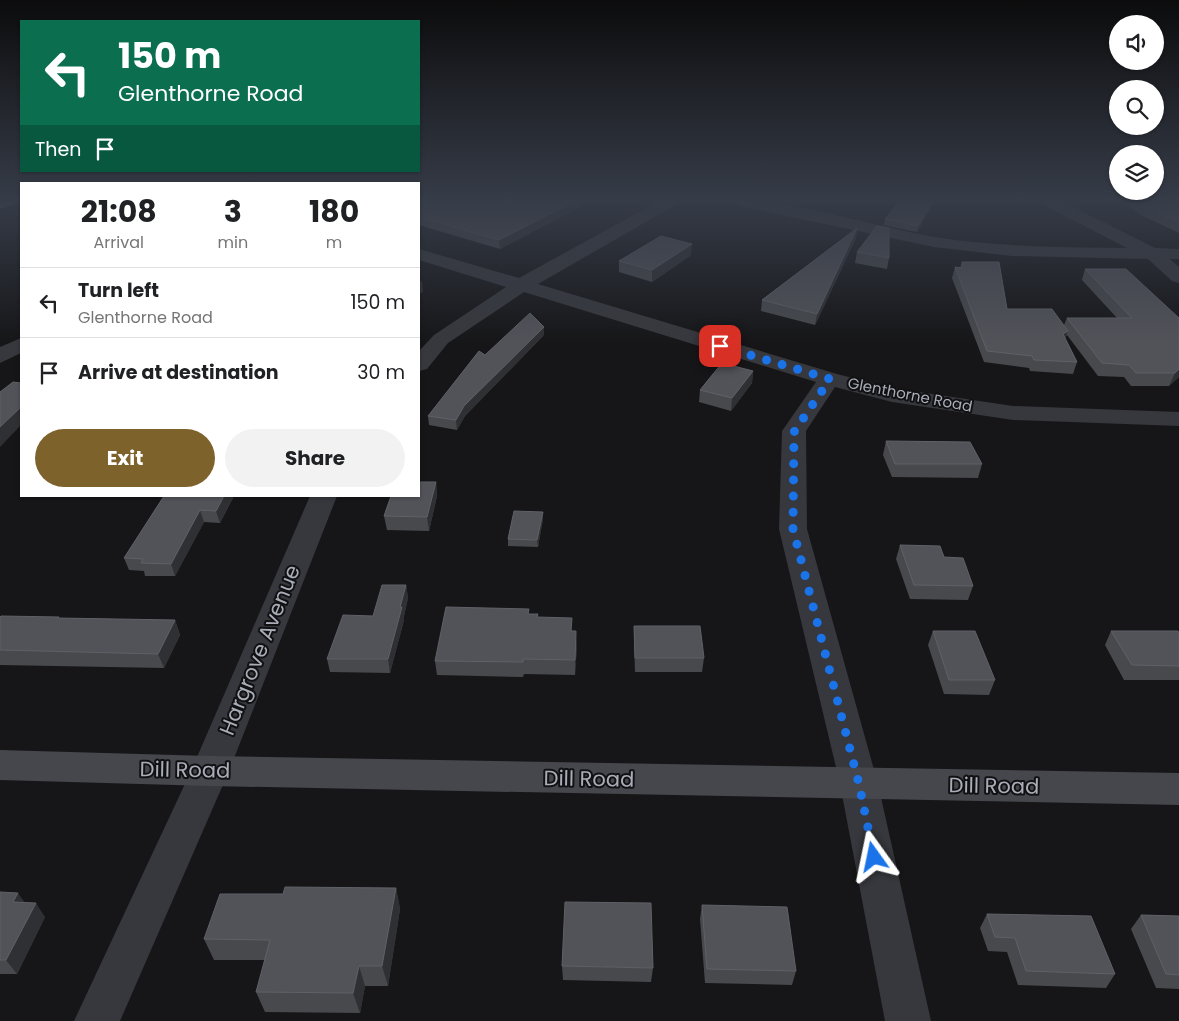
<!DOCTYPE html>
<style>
body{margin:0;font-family:Poppins,sans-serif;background:#f2f2f2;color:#202124;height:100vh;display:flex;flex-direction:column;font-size:19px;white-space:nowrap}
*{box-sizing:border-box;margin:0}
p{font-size:16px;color:#757577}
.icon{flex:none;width:28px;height:28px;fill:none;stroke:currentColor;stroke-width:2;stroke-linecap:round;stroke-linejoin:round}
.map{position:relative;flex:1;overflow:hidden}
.panel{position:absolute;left:20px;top:182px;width:400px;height:315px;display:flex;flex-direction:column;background:#fff;border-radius:0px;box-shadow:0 1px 4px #0004}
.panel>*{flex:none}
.top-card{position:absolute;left:20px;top:20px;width:400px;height:152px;border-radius:0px;box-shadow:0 1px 4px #0004;background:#0b6e4f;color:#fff;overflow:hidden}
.fabs{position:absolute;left:1109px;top:15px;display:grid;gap:10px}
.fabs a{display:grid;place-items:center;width:55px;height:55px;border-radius:50%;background:#fff;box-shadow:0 1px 4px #0004;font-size:25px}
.pin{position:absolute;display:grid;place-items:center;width:42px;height:42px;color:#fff;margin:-21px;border-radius:10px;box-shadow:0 2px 8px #0006}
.me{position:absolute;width:55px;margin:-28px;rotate:348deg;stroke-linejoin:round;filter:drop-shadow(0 0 4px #0008)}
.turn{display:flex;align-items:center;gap:18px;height:105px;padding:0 15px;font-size:22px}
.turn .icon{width:65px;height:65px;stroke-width:2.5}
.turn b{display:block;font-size:35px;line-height:42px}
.then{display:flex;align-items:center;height:48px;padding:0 15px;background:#0003;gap:10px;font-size:19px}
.eta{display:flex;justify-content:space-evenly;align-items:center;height:85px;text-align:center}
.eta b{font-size:30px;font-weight:700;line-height:35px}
.cta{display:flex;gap:10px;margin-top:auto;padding:10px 15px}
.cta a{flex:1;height:58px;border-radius:30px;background:#7e622b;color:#fff;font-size:20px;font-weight:700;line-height:58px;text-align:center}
.cta a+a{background:#f2f2f2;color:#202124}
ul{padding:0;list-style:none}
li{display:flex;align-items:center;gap:15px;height:70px;padding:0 15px;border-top:1px solid #e0e0e0}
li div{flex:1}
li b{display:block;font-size:19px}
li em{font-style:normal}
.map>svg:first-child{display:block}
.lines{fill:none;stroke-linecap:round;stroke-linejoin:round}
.street{fill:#37383d;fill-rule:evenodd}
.secondary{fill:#45474d;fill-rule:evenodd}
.highway{fill:#63666e;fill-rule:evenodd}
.wall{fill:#47494d}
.shaded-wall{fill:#2f3033}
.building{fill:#525359;stroke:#5f6168}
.route{stroke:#1a73e8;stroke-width:9;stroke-dasharray:0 16.2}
.labels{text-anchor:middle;stroke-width:4;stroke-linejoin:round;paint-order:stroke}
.far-street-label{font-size:15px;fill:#a8adb8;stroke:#111113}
.near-street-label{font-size:21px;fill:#a8adb8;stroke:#111113}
</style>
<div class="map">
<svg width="1179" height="1021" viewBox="0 0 1179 1021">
<rect width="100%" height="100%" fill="#161618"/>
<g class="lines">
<g class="street">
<path d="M659 201H679L677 204 538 284 837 374 892 388 1013 406 1179 412V426L1013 420 892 402 835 387 806 431 807 529 878 784 931 1021H885L840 784 779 529 782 431 816 382 524 292 448 343 427 369 419 371V351L434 335 506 287 419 260V249L519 278Z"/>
<path d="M732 201C800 201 867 225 934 237 997 247 1062 247 1127 248L1042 204 1040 201H1061L1155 248 1179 249V259H1170L1179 267V283L1172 281 1148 259 1012 256 934 247 740 206 734 204Z"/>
<path d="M21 338V353L0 363V347Z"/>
<path d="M310 496H337L229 771 120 1021H74L191 771Z"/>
</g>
<path class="secondary" d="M0 750 210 756 1179 773V805L210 786 0 780Z"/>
<path class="highway" d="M0 201H17L15 204 0 209Z"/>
</g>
<g class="wall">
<path d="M419 201H591L500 249 419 225Z"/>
<path d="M899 201H934L917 232 884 225 885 219Z"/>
<path d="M1123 201H1179V233L1139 214Z"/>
<path d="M857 228 856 238 815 325 761 311 762 300Z"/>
<path d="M857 252 889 258 887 269 855 263Z"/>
<path d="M691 255 652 282 619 272V261Z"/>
<path d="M962 262 1007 309 1064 325 1067 318H1117L1082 280 1085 269H1126L1179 377 1169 386H1131L1124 377 1098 376 1067 335 1065 338 1077 362 1073 374 1030 371 1029 368 984 362 952 278 955 267 960 268Z"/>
<path d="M544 335 465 416 457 430 429 425 428 416Z"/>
<path d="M753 371 752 383 731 411 699 402 700 390Z"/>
<path d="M886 441 982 464 978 478 892 477 883 455Z"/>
<path d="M436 482 437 496 429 531 387 530 384 516Z"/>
<path d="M164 496H232L233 498 220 523 204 522 175 576H145L144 571 129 570 124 558Z"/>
<path d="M543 519 538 547 508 546V539Z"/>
<path d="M900 545 973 586 968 600 910 599 896 559Z"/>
<path d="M406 585 408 598 404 616V620L390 673 330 672 327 659Z"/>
<path d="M529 614 573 631 577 645 575 675 524 674 523 677 437 675 435 661Z"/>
<path d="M0 617 175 620 180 635 164 668 0 665Z"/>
<path d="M634 626 704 658 702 672H635L634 641Z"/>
<path d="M933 631 995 680 989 695 944 694 928 645Z"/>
<path d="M1111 631 1179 633V680H1124L1105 645Z"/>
<path d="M396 888 400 909 388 986H365L360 1013 265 1012 256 992 265 960H214L204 939 283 894Z"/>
<path d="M0 892 25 903 45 917 17 974H0Z"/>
<path d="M702 905 796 971 792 985 705 983 700 919Z"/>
<path d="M987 914 1115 974 1106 988 1018 985 1007 952 988 951 980 928Z"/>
<path d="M1141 915 1179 916V989L1156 988 1131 929Z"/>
<path d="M562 966 653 968 651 982 563 980Z"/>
</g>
<g class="shaded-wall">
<path d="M575 201H591L500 249 499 240Z"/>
<path d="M933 201H934L917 232 918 226Z"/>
<path d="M857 228 856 238 815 325 817 314Z"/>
<path d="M692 244 691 255 652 282V270Z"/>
<path d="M422 281 423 292 419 294V282Z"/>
<path d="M544 327V335L465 416 457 430 456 420 464 406Z"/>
<path d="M1068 331 1064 342 1063 334Z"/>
<path d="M1179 369V377L1169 386 1175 373Z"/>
<path d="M753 371 752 383 731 411 732 398Z"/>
<path d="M21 407V425L0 447V427Z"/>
<path d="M436 482 437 496 429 531 427 517Z"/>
<path d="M224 496H232L233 498 220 523 216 511Z"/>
<path d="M200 510 204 522 175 576 171 564Z"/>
<path d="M543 512V519L538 547 537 540Z"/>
<path d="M406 585 408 598 404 616V620L390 673 388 659Z"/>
<path d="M175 620 180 635 164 668 158 654Z"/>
<path d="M576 631 577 645 575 675V660Z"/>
<path d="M396 888 400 909 388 986 382 966Z"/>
<path d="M18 893 28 907 13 902Z"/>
<path d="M36 903 45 917 17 974 6 960Z"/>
<path d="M359 966 365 986 360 1013 353 993Z"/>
</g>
<g class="building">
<path d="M419 201H575L499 240 419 217Z"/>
<path d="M899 201H933L918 226 885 219Z"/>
<path d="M1137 201H1179V223L1142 205Z"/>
<path d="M877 226 889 228V258L857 252Z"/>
<path d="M857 228 817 314 762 300Z"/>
<path d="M661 236 692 244 652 270 619 261Z"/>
<path d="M962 262H999L1007 309H1052L1068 331 1063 334 1077 362 1034 360 1032 356 987 351 955 267 962 268Z"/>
<path d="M1085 269H1126L1179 318V369L1175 373H1136L1129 365 1102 363 1067 318H1132Z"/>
<path d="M530 313 544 327 464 406 456 420 428 416 479 351 485 355Z"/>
<path d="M722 363 753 371 732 398 700 390Z"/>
<path d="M13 382 21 383V407L0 427V392Z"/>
<path d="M886 441 970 442 982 464H895Z"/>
<path d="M419 482H436L427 517 384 516 391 496H419Z"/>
<path d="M164 496H224L216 511 200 510 171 564 141 563 143 559 124 558Z"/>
<path d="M514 511 543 512 537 540 508 539Z"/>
<path d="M900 545 940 546 944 557 963 558 973 586 914 585Z"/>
<path d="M382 585H406L400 607H402L388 659H327L343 615 373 616Z"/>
<path d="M446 607 529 609 528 614H538L537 617 572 618 571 631H576L575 660 523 659V662L435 661Z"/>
<path d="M1 616 59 617 58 618 175 620 158 654 0 650V617Z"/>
<path d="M634 626H700L704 658H635Z"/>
<path d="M933 631H975L995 680H949Z"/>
<path d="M1111 631H1178L1179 633V666L1132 665Z"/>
<path d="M285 887 396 888 382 966H359L353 993 256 992 270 940 204 939 220 894H283Z"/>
<path d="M0 892 18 893 13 902 36 903 6 960H0Z"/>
<path d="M565 902 651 903 653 968 562 966Z"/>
<path d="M702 905 787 907 796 971 707 969Z"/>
<path d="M987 914 1091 916 1115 974 1026 971 1015 938 995 937Z"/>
<path d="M1141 915 1179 916V975L1166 974Z"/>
</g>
<linearGradient id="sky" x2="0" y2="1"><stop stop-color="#0c0c0d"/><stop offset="0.58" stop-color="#363c48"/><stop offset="1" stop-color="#363c48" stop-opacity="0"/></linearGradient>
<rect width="1179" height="344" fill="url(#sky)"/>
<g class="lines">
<path class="route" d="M720 346 830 379 794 432 793 529 859 784 874 857"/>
</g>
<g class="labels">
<g class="far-street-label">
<text transform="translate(910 395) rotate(11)" y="5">Glenthorne Road</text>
</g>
<g class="near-street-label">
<text transform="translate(260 650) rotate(-68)" y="7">Hargrove Avenue</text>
<text transform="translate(185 770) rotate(1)" y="7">Dill Road</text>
<text transform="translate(589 779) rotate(1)" y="7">Dill Road</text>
<text transform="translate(994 786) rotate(1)" y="7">Dill Road</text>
</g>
</g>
</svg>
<div class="fabs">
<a><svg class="icon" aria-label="sound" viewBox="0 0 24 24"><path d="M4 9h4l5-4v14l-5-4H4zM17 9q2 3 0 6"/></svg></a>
<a><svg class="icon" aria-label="search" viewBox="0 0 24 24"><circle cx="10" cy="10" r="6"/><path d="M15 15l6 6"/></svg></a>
<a><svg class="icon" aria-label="layers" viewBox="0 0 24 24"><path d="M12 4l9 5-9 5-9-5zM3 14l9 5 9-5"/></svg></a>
</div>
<div class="pin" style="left:720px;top:346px;background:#d93025"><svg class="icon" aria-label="arrive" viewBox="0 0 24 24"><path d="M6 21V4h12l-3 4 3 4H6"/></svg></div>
<svg class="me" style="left:874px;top:857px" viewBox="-20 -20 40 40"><path d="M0-17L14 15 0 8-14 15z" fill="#1a73e8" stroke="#fff" stroke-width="4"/></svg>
<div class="top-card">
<div class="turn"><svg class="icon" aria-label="left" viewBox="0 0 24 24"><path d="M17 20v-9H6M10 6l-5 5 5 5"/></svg><div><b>150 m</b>Glenthorne Road</div></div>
<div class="then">Then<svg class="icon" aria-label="arrive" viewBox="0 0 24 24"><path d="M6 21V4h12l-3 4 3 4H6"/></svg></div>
</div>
<section class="panel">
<div class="eta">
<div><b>21:08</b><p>Arrival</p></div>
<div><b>3</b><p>min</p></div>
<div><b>180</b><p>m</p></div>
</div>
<ul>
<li><svg class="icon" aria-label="left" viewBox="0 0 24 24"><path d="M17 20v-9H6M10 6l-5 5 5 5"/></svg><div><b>Turn left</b><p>Glenthorne Road</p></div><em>150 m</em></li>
<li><svg class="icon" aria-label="arrive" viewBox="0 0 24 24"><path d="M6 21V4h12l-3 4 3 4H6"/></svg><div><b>Arrive at destination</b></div><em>30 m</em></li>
</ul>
<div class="cta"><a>Exit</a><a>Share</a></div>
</section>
</div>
